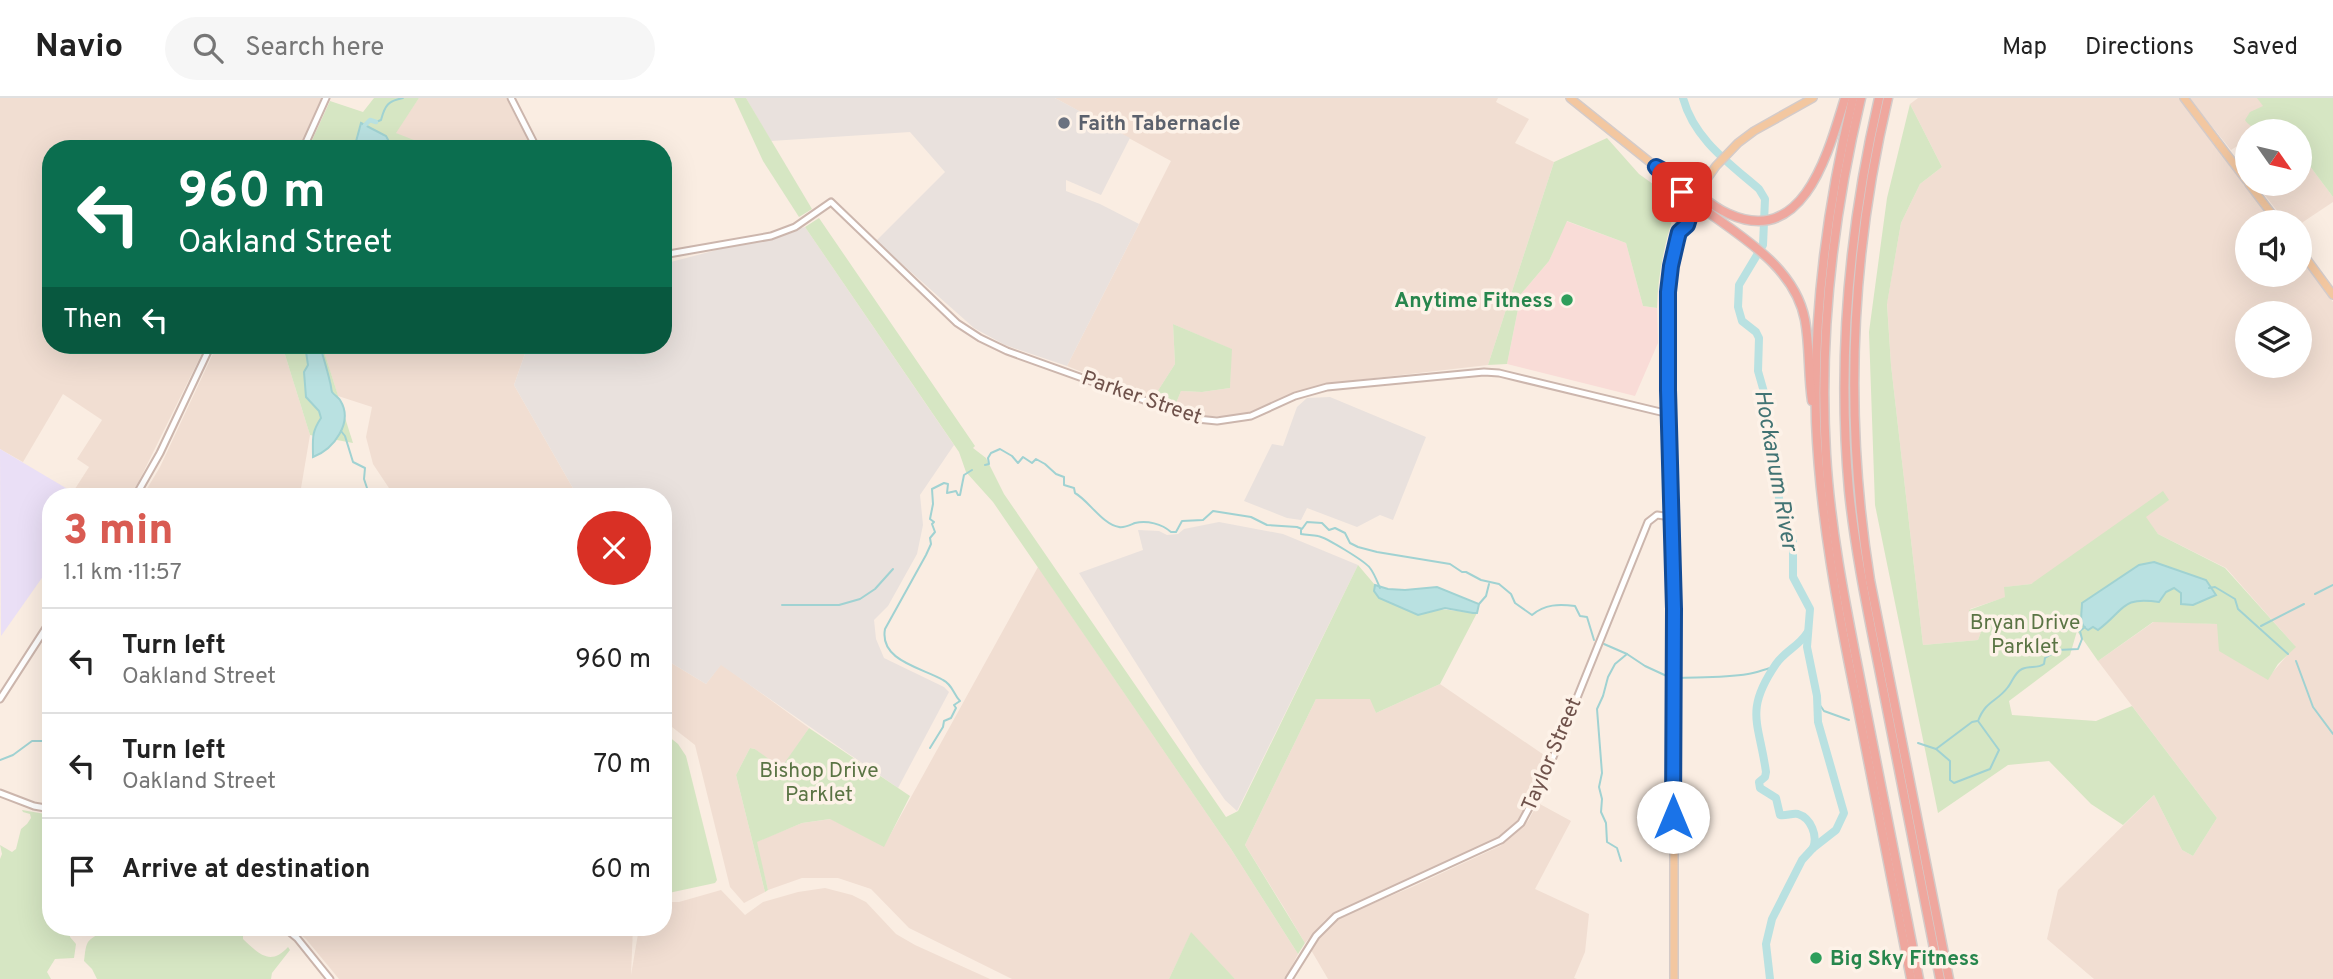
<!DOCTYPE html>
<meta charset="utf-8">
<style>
body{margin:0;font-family:Overpass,sans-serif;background:#f6f6f6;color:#222;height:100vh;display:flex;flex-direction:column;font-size:26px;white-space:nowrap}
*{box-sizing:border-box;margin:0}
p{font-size:23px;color:#767676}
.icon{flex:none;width:38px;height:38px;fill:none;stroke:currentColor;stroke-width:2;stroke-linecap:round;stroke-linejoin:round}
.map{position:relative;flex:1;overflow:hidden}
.panel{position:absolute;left:42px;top:390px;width:630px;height:448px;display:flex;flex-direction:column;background:#fff;border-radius:28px;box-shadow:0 7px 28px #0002}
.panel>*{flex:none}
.hud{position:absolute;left:42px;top:42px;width:630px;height:214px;border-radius:28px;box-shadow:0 7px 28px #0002;background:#0b6e4f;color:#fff;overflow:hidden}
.needle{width:46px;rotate:124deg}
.tools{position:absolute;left:2235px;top:21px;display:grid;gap:14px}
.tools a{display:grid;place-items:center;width:77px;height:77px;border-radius:50%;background:#fff;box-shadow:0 7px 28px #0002;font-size:35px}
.pin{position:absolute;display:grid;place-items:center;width:60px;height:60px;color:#fff;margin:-30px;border-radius:14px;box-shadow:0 4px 10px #0006}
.me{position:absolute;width:77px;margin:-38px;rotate:0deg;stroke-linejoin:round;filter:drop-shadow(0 0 5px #0008)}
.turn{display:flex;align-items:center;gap:24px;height:147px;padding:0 21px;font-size:32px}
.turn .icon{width:91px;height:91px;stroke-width:2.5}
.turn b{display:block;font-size:49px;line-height:60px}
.then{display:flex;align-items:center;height:66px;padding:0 21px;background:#0003;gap:14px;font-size:26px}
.round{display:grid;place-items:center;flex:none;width:74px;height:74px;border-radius:37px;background:#f6f6f6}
.overview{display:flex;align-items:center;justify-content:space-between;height:119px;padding:0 21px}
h1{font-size:42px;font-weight:800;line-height:52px;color:#d95b52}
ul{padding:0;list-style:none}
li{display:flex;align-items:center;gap:21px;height:105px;padding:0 21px;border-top:2px solid #e0e0e0}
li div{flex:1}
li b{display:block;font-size:26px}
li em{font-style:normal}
header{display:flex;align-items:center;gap:42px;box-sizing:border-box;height:98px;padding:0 35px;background:#fff;border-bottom:2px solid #e0e0e0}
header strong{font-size:33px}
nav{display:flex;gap:38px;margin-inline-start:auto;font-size:24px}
.search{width:490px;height:63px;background:#f6f6f6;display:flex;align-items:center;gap:18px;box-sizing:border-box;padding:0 24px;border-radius:38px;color:#767676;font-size:26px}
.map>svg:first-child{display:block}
.residential{fill:#f1ded2;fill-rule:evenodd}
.commercial{fill:#f9dcd7}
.industrial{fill:#e9e1dd}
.education{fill:#eadff6}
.green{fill:#d6e6c3}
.water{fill:#b9e1e1;stroke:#a0d2d2;stroke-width:2}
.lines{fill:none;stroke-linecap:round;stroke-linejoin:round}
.stream{stroke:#a0d2d2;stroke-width:2}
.canal{stroke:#b9e1e1;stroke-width:4.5}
.river{stroke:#b9e1e1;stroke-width:8}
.minor-casing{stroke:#ccb6ad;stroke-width:9}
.major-casing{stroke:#d4cbc9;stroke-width:10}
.highway-casing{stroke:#d4cbc9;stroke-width:11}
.minor{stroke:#fff;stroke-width:5}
.major{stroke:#f3c7a0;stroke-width:7}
.highway{stroke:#efa79e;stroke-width:8}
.route-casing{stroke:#114b97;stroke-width:18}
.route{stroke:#1a73e8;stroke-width:12}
.worship-dot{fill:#6b7280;stroke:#fdf2e8;stroke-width:2.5}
.leisure-dot{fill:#2e9e5b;stroke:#fdf2e8;stroke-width:2.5}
.labels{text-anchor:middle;stroke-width:7;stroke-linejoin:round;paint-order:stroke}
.worship-label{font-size:21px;font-weight:bold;fill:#5b616d;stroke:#fdf2e8;text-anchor:start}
.leisure-label{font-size:21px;font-weight:bold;fill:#27864d;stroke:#fdf2e8;text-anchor:end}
.street-label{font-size:21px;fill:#6f524b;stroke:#fdf2e8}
.park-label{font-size:21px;fill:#5a7444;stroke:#fdf2e8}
.water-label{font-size:23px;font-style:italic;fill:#417373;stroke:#fdf2e8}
</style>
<header>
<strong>Navio</strong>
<div class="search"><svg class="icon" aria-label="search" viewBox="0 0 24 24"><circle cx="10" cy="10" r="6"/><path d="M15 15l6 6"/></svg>Search here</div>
<nav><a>Map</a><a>Directions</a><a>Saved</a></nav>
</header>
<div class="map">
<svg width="2333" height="881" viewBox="0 0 2333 881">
<rect width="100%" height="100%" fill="#faede2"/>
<g class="residential">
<path d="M0 0H324L300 51H51V247H206L138 385 129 399H81L73 394 89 369 77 361 102 322 63 296 23 364 0 351Z"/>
<path d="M419 0H506L533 51H421L423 47 395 35Z"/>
<path d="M1055 0H1498L1496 4 1529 21 1515 45 1554 64 1488 267 1349 283 1295 294 1249 316 1230 318H1204L1174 310 1181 293 1202 294 1230 290 1231 251 1173 226 1175 266 1152 302 1067 268 1171 63Z"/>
<path d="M1918 0H2180L2274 124H2247V177H2300V158L2333 204V881H2094L2047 841 2058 792 2154 697 2182 752 2193 758 2217 720 2098 563 2155 523 2217 526 2267 581 2295 548 2226 470 2158 436 2145 419 2031 486 2005 489 2006 499 1970 511 1972 524 1978 526 1982 531 1978 542 1923 547 1891 267 1887 205 1901 125 1920 86 1942 69 1910 6ZM2247 215H2300V268H2247Z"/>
<path d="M2189 0H2258L2276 24 2261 33H2247V42L2231 52Z"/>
<path d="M2300 55 2333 99V104L2300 126 2286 124 2256 86H2300Z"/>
<path d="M217 247H282L310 337 300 396 305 399H142L160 369Z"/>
<path d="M322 247H528L514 287 578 399H405L389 390 373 366 366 339 372 309 338 298Z"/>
<path d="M1038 469 1231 751 1298 856 1285 881H1235L1191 835 1169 881H1012L909 830 871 791 838 780H802L768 792 756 744 802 725 831 721 884 748Z"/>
<path d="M663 560 706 586 721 566 809 630 781 671 755 651 750 650 736 677 765 794 744 805 730 789 695 647 663 622Z"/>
<path d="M1440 586 1547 659 1532 700 1521 721 1512 731 1494 743 1325 822 1305 845 1283 808 1245 747 1316 601H1371L1376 615Z"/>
<path d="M1538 705 1571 723 1535 791 1589 816 1585 854 1574 880 1577 881H1328L1311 852 1321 835 1333 825 1345 817 1412 789 1500 748 1528 723Z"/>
<path d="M825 790 852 797 866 804 896 836 915 847 990 881H339L306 841 292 830H633L631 877 639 830H663V804H679L721 792 745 817 763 804 798 794Z"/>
</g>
<path class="commercial" d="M1566 123 1626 145 1643 208 1657 210 1658 245 1635 298 1507 266 1521 196 1549 163Z"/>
<g class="industrial">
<path d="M746 0H1055L1130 40 1101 97 1066 82V93L1100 106 1139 126 1067 268 1005 247 974 230 876 143 945 74 910 34 771 43Z"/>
<path d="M805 129 954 347 920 397 923 427 917 456 888 508 874 522 876 541 884 560 944 589 949 594 898 690 721 567 706 586 663 560V399H578L514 287 528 247H663V166Z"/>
<path d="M1330 299 1426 339 1393 422 1380 417 1357 429 1307 410 1301 422 1287 420 1244 403 1272 346 1283 348 1297 309 1307 300Z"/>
<path d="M1219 424 1283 436 1358 467 1237 713 1225 702 1200 666 1079 475 1143 452 1138 432 1159 433 1167 437 1178 436 1184 431Z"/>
</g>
<path class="education" d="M0 351 81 399H51V467L1 538Z"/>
<g class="green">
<path d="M374 0H419L396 35 424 46 421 51H308L330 3 363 14Z"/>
<path d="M734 0H746L812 111 799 119 763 63Z"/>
<path d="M2257 0H2333V99L2300 55V33H2255C2253 28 2248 27 2245 22L2250 14 2263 8Z"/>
<path d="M1910 6 1942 69 1920 86 1901 125 1887 206 1891 267 1923 547 1978 542 1982 531 1978 526 1972 524 1969 512 2005 499 2004 489 2031 486 2163 393 2169 402 2146 419 2158 436 2225 470 2296 549 2278 566 2268 582 2219 553 2217 526 2153 524 2098 563 2077 533 2070 557 2009 603 2012 617 2096 623 2132 608 2217 720 2193 758 2182 752 2154 697 2123 727 2091 706 2049 663 2008 667 1938 715 1875 407 1869 234 1887 100Z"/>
<path d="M1607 40 1639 76 1678 104C1666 139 1658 173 1657 210L1643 208 1626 145 1567 123 1549 163 1521 196 1507 266 1488 267 1554 64Z"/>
<path d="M819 120 975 348 973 350 986 360 1004 396 1226 719 1238 713 1358 467 1375 487 1374 490 1439 511 1477 515 1440 586 1376 615 1370 601H1316L1245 747 1305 845 1298 856 1231 751 993 404 966 374 959 354 805 129Z"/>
<path d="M1173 226 1232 251 1230 290 1202 294 1181 293 1174 310 1152 302 1175 266Z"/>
<path d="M282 247H322L353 345 310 337Z"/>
<path d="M809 630 910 698 884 749 830 721 802 725 757 744 768 792 765 794 736 677 750 650 755 651 781 670Z"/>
<path d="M663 634 678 646 686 658 717 782 715 785 664 796Z"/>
<path d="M22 712 51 717V830H73L70 835V839L76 846 74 860 55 861 47 874 51 881H0V761L2 756 0 747 12 754 16 751 21 731 27 726 31 720 30 716 23 714Z"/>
<path d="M109 830H243V841C258 855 270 869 288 849L290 852 272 875 271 881H97L92 871 84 863C85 857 85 849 88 844 93 837 103 836 109 830Z"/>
<path d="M1191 834 1235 881H1169Z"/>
</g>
<g class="water">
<path d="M361 25 386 38 393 51H354Z"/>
<path d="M305 247H320C323 259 327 271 330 284 331 287 331 291 332 294 334 297 338 299 340 302 354 324 334 351 313 359 313 341 311 335 321 320L319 313 306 299 304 274 308 267Z"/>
<path d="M2154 464 2206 482 2216 497 2193 507 2181 506V495L2174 490 2166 494 2159 504C2121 498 2125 512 2098 532L2093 529 2088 532C2078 526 2082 515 2082 505L2139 467Z"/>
<path d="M1375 487 1388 491 1405 492 1437 489 1479 506 1477 515H1473L1445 510 1418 517 1379 500 1374 493Z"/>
</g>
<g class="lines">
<g class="stream">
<path d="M376 24 381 22C385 7 388 3 403 0"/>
<path d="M341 333 345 338 353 364 365 370 364 381 367 390 362 399"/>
<path d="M985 367 989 366 988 360 991 355 1000 351 1012 358 1018 365 1023 359 1032 365 1036 361 1045 366 1056 376 1064 379V387L1074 390 1075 395C1088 402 1103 427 1119 429 1124 430 1130 427 1135 425 1147 422 1162 426 1171 434H1176L1182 423 1203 422 1213 413 1251 419 1267 427 1297 429 1302 431 1307 424 1322 425 1329 432 1335 430 1345 435 1350 445 1358 449 1377 454 1450 466 1462 474H1466L1481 482 1499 486 1511 496 1515 505 1532 517C1545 506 1559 506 1575 508L1580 518 1587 519 1594 542"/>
<path d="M1301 432V436C1307 437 1312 437 1318 438 1325 439 1365 463 1370 470 1374 475 1377 483 1380 490"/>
<path d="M2209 490 2215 489 2235 501 2238 511 2288 556"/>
<path d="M2315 496 2333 487"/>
<path d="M1479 506 1486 498 1489 486"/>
<path d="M782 507H839L860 501 875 491 893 471"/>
<path d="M2261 528 2304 506"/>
<path d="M1604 546 1627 556"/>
<path d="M2296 563 2313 609 2333 636"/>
<path d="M1676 580C1700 579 1724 580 1748 576 1756 575 1765 571 1774 569"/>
<path d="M1817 603 1824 613 1849 622"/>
<path d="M1918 645 1936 651 1950 663V682L1954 685 1990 671 1999 652 1978 623C1986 602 1997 604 2008 589 2013 583 2014 575 2022 571 2030 567 2037 571 2044 566L2045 560 2058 552 2078 551 2082 541 2080 533 2085 529"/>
<path d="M930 650 943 629 944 623 951 620 956 610 954 607 960 603C953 596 953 587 943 582 923 570 879 563 885 531L926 457 931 446 930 440 935 434 932 426 934 424 930 421 933 406 932 391 944 385 948 386 947 395 956 393 958 397H960L964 377 972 372"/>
<path d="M1936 651 1972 624 1977 623"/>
<path d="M0 662 13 657 32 643H47L51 638"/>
<path d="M1621 763 1617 750 1607 744 1606 725 1601 714 1602 701 1599 689 1602 675 1597 611 1603 598 1608 579 1615 566 1627 556 1645 568 1671 580"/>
</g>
<path class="canal" d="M365 27 370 22 376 24"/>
<g class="river">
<path d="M1683 0C1694 41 1729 65 1759 91L1765 101 1763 147 1739 187 1738 209 1742 223 1756 234 1759 240 1758 273 1768 308 1769 354 1777 379 1780 410 1793 444V479L1810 511 1807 549 1817 598 1818 624 1844 715 1836 732 1813 750 1802 762 1772 821 1766 846 1770 881"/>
<path d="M1807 535C1799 548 1785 553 1776 566 1744 613 1759 624 1766 674L1765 679 1759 684 1760 690 1776 700 1780 717C1786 718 1792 715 1798 716 1811 720 1818 738 1813 750"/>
</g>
<g class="minor-casing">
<g id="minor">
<path d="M511 0 537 51"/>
<path d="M303 51 326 0"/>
<path d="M663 157 771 138 795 129 831 104 957 225 980 240 1007 253 1197 321 1217 323 1251 318 1295 298 1327 289 1484 274 1499 275 1669 316"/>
<path d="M135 399 160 355 211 247"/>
<path d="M0 601 51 522"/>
<path d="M0 695 34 708 51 711"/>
<path d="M285 830 297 840 330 881"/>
<path d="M1289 881 1316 838 1336 818 1501 742 1521 725 1543 684 1648 424 1657 417 1672 419"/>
</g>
</g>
<g class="major-casing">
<g id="major">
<path d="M1570 0 1656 69 1675 79 1697 95"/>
<path d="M2184 0 2247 83"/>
<path d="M1659 72 1672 86 1693 103"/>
<path d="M2249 86 2278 124"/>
<path d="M1679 134C1689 125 1692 117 1693 104"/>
<path d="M2300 152 2333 197"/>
<path d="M1674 881V515L1667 221 1671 168 1679 134 1680 123 1684 113 1716 68 1738 45 1754 33 1813 0"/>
</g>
</g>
<g class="highway-casing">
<g id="highway">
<path d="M1853 0C1827 107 1813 215 1816 324 1820 420 1838 513 1857 606 1875 698 1893 789 1911 881"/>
<path d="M1861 0C1833 117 1819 236 1826 356 1831 441 1849 523 1865 606 1883 698 1901 789 1919 881"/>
<path d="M1879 0C1849 129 1837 260 1849 393 1856 461 1871 529 1884 596 1903 691 1922 786 1940 881"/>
<path d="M1888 0C1850 160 1844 320 1870 482L1949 881"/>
<path d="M1697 95C1707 103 1717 111 1729 116 1805 150 1829 51 1845 0"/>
<path d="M1693 103C1735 136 1794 165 1805 222 1810 249 1808 277 1812 303"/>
</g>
</g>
<use href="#minor" class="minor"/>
<use href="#major" class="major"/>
<use href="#highway" class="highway"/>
</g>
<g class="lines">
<g class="route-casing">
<path id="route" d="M1673 719 1674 511 1668 292V194L1671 168 1677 142 1679 134 1687 127 1697 95 1675 79 1656 69 1682 94"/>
</g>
<use href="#route" class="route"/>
</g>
<circle class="worship-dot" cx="1064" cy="25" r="7"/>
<g class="leisure-dot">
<circle cx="1567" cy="202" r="7"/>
<circle cx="1816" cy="860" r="7"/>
</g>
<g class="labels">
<g class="worship-label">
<text x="1078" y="32">Faith Tabernacle</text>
</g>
<g class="leisure-label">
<text x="1553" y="209">Anytime Fitness</text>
<text x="1830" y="867" text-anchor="start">Big Sky Fitness</text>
</g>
<g class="street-label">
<text transform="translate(1142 299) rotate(19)" y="7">Parker Street</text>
<text transform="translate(1551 656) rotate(-67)" y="7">Taylor Street</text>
</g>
<g class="park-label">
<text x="2025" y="531">Bryan Drive<tspan x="2025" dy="24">Parklet</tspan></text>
<text x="819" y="679">Bishop Drive<tspan x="819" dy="24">Parklet</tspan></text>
</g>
<g class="water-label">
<text transform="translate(1777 372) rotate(80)" y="8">Hockanum River</text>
</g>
</g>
</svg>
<div class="tools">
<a><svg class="needle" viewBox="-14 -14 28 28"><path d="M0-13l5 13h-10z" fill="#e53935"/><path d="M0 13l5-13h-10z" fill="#767676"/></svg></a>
<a><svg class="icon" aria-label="sound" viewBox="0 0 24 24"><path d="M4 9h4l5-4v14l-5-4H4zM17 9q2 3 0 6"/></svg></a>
<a><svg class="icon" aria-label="layers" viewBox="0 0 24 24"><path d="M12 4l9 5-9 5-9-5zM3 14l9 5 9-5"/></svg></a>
</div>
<div class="pin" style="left:1682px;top:94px;background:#d93025"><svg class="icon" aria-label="arrive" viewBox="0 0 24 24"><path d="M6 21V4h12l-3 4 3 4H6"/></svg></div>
<svg class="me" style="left:1673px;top:719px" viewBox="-20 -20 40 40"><circle r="19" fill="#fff"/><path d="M0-13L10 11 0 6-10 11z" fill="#1a73e8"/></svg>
<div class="hud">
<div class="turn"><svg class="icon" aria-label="left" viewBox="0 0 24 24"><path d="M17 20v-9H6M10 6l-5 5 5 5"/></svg><div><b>960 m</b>Oakland Street</div></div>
<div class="then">Then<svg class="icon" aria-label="left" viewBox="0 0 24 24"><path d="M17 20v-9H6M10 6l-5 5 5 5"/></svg></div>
</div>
<section class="panel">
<div class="overview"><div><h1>3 min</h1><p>1.1 km · 11:57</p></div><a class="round" style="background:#d93025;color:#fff"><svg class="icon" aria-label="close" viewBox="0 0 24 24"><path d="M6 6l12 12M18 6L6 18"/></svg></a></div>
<ul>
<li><svg class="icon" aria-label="left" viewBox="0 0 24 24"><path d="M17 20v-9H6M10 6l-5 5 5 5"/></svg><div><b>Turn left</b><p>Oakland Street</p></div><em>960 m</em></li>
<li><svg class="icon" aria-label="left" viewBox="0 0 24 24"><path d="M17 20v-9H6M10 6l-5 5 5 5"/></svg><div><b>Turn left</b><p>Oakland Street</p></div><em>70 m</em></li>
<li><svg class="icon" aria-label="arrive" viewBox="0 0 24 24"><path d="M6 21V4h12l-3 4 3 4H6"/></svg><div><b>Arrive at destination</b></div><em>60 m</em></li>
</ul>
</section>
</div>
